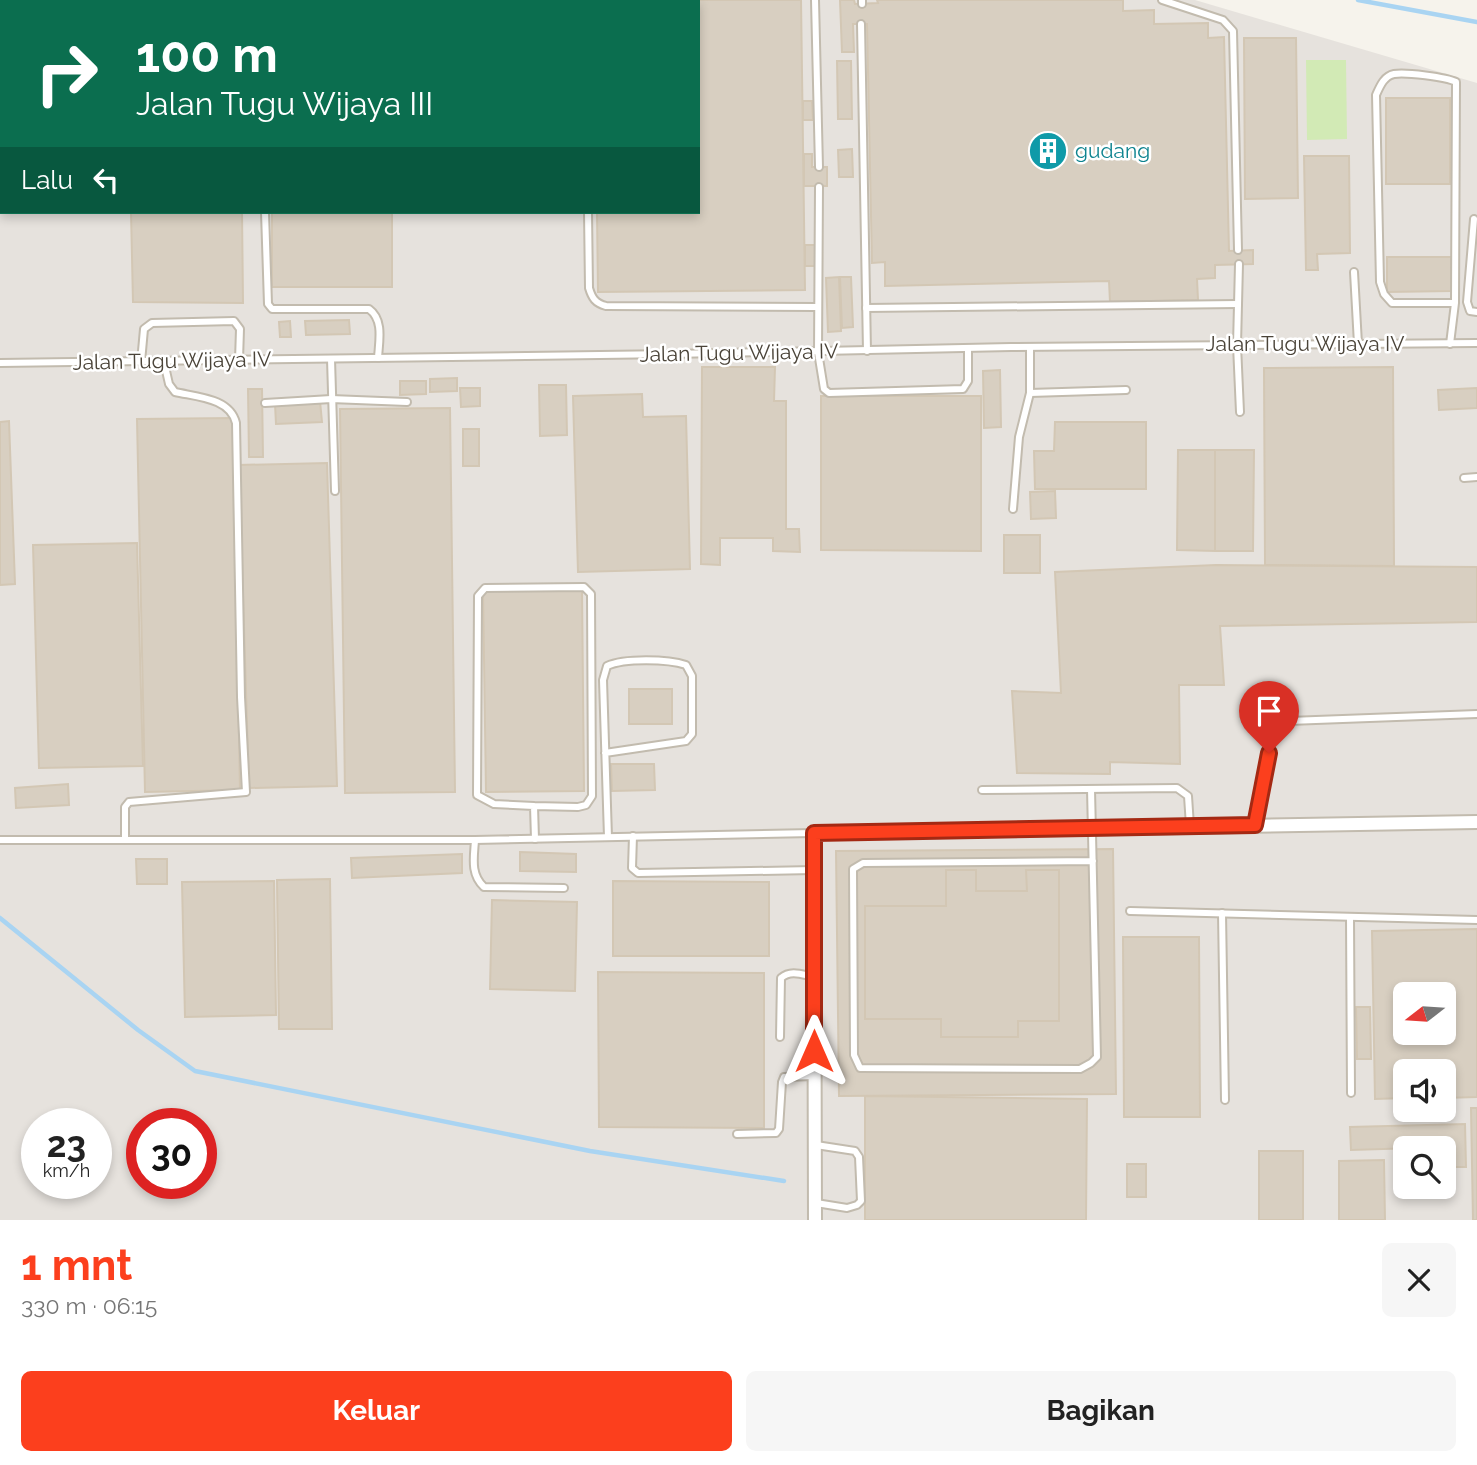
<!DOCTYPE html>
<html lang="id">
<meta charset="utf-8">
<style>
body{margin:0;font-family:Raleway,sans-serif;background:#f6f6f6;color:#222;height:100vh;display:flex;flex-direction:column;font-size:26px;white-space:nowrap}
*{box-sizing:border-box;margin:0}
p{font-size:23px;color:#767676}
.icon{flex:none;width:38px;height:38px;fill:none;stroke:currentColor;stroke-width:2;stroke-linecap:round;stroke-linejoin:round}
.map{position:relative;height:1220px;overflow:hidden}
.details{display:flex;flex-direction:column;background:#fff;flex:1}
.details>*{flex:none}
.hud{position:absolute;left:0px;top:0px;width:700px;height:214px;box-shadow:0 4px 10px #0003;background:#0b6e4f;color:#fff;overflow:hidden}
.needle{width:46px;rotate:253deg}
.fabs{position:absolute;left:1393px;top:982px;display:grid;gap:14px}
.fabs a{display:grid;place-items:center;width:63px;height:63px;border-radius:10px;background:#fff;box-shadow:0 4px 10px #0003;font-size:35px}
.speed{position:absolute;left:21px;top:1108px;display:flex;gap:14px;font-size:35px;font-weight:700;text-align:center}
.speed>*{display:grid;place-content:center;width:91px;height:91px;border-radius:50%;background:#fff;box-shadow:0 4px 10px #0003;line-height:1}
.speed small{font-size:18px;font-weight:400}
.speed .limit{border:10px solid #d22;background:#fff;color:#111}
.pin{position:absolute;display:grid;place-items:center;width:60px;height:60px;color:#fff;margin:-72px -30px;border-radius:50% 50% 50% 0;rotate:-45deg;box-shadow:0 0 7px #0007}
.pin .icon{rotate:45deg}
.me{position:absolute;width:77px;margin:-38px;rotate:0deg;stroke-linejoin:round;filter:drop-shadow(0 0 5px #0008)}
.turn{display:flex;align-items:center;gap:24px;height:147px;padding:0 21px;font-size:32px}
.turn .icon{width:91px;height:91px;stroke-width:2.5}
.turn b{display:block;font-size:49px;line-height:60px}
.then{display:flex;align-items:center;height:66px;padding:0 21px;background:#0003;gap:14px;font-size:26px}
.round{display:grid;place-items:center;flex:none;width:74px;height:74px;border-radius:10px;background:#f6f6f6}
.summary{display:flex;align-items:center;justify-content:space-between;height:119px;padding:0 21px}
h1{font-size:42px;font-weight:700;line-height:52px;color:#fc3f1d}
.cta{display:flex;gap:14px;margin-top:auto;padding:14px 21px}
.cta a{flex:1;height:80px;border-radius:10px;background:#fc3f1d;color:#fff;font-size:28px;font-weight:700;line-height:80px;text-align:center}
.cta a+a{background:#f6f6f6;color:#222}
.map>svg:first-child{display:block}
.industrial{fill:#e6e2dd;fill-rule:evenodd}
.green{fill:#d2eab5}
.lines{fill:none;stroke-linecap:round;stroke-linejoin:round}
.stream{stroke:#a9d4f2;stroke-width:4.5}
.building{fill:#d8cfc1;stroke:#d3c7b4;stroke-width:2;fill-rule:evenodd}
.lane-casing{stroke:#c2bbae;stroke-width:10}
.street-casing{stroke:#c2bbae;stroke-width:16}
.lane{stroke:#fff;stroke-width:6}
.street{stroke:#fff;stroke-width:12}
.route-casing{stroke:#a42913;stroke-width:18}
.route{stroke:#fc3f1d;stroke-width:12}
.labels{text-anchor:middle;stroke-width:5;stroke-linejoin:round;paint-order:stroke}
.culture-label{font-size:21px;fill:#0d838f;stroke:#fff;text-anchor:start}
.street-label{font-size:21px;fill:#4b4439;stroke:#fff}
</style>
<div class="map">
<svg width="1477" height="1220" viewBox="0 0 1477 1220">
<rect width="100%" height="100%" fill="#f6f3ec"/>
<path class="industrial" d="M0 0H1195L1477 83V1220H0ZM2 2H698V212H2ZM1405 994H1444V1032H1405ZM1405 1071H1444V1110H1405ZM37 1124H96V1183H37ZM142 1124H201V1183H142ZM1405 1148H1444V1186H1405Z"/>
<path class="green" d="M1306 60H1346L1347 139 1307 140Z"/>
<g class="lines">
<g class="stream">
<path d="M1358 0 1477 22"/>
<path d="M24 2 25 0"/>
<path d="M0 77 2 72"/>
<path d="M0 918 138 1030 195 1071 590 1151 784 1181"/>
</g>
</g>
<g class="building">
<rect x="126" y="0" width="114" height="2"/>
<rect x="272" y="0" width="120" height="2"/>
<path d="M594 0H801L805 290 598 292 597 212H698V2Z"/>
<path d="M840 0H854L855 4 878 3 877 0H1123V11L1154 10V24L1208 23V38L1224 37 1229 251 1253 250V264L1215 265V278L1197 279 1198 300 1110 302 1109 281 885 286V262L872 263 867 24H853L854 52H842Z"/>
<path d="M1244 38H1296L1298 198 1245 199Z"/>
<path d="M837 61H851L852 119H838Z"/>
<rect x="1386" y="98" width="64" height="86"/>
<path d="M803 101H812L813 120H803Z"/>
<path d="M852 149 853 177H839L838 150Z"/>
<path d="M804 154H812V167H827V186H804Z"/>
<path d="M1304 156H1349L1350 253 1317 254 1318 270H1306Z"/>
<path d="M131 212H242L243 303 133 302Z"/>
<rect x="272" y="212" width="120" height="75"/>
<rect x="805" y="245" width="10" height="21"/>
<path d="M1387 257H1451V291L1387 292Z"/>
<path d="M839 277 841 331 828 332 826 278Z"/>
<path d="M840 277H851L853 327 842 328Z"/>
<path d="M349 320 350 334 306 335 305 321Z"/>
<path d="M290 321 291 337H280L279 322Z"/>
<path d="M702 367H775L774 401H786V529H799L800 552 773 551V538H720V565L701 564Z"/>
<path d="M1393 367 1394 566 1265 565 1264 368Z"/>
<path d="M1000 370 1001 427 984 428 983 371Z"/>
<path d="M457 378V391L430 392V379Z"/>
<path d="M400 381H426V394L400 395Z"/>
<path d="M539 385H566L567 435 540 436Z"/>
<path d="M460 388H480V406L461 407Z"/>
<path d="M1477 388V408L1439 410 1438 390Z"/>
<path d="M248 389H262L263 457H249Z"/>
<path d="M642 394 643 417 686 416 690 569 578 572 573 396Z"/>
<path d="M821 396H981V551L821 550Z"/>
<path d="M320 401 322 422 276 424 275 404Z"/>
<path d="M450 408 455 792 345 793 340 409Z"/>
<path d="M233 418 240 790 145 792 137 419Z"/>
<path d="M9 421 15 584 0 585V422Z"/>
<path d="M1055 422H1146V489H1035L1034 451H1054Z"/>
<rect x="463" y="429" width="16" height="37"/>
<path d="M1178 450H1215V551L1177 550Z"/>
<path d="M1215 450H1254L1253 551H1215Z"/>
<path d="M327 463 337 786 249 788 239 465Z"/>
<path d="M1055 491 1056 518 1031 519 1030 492Z"/>
<rect x="1004" y="535" width="36" height="38"/>
<path d="M137 543 143 766 39 768 33 545Z"/>
<path d="M1216 565 1477 567V622L1220 626 1224 685H1179L1180 764 1110 762V774L1017 773 1012 691 1061 693 1055 572Z"/>
<path d="M582 590 584 791 486 792 483 591Z"/>
<rect x="629" y="689" width="43" height="35"/>
<path d="M611 764H654L655 790 612 791Z"/>
<path d="M68 784 69 805 16 808 15 788Z"/>
<path d="M1113 849 1116 1094 839 1096 836 851Z"/>
<path d="M520 852 576 854V872L520 871Z"/>
<path d="M462 854V873L352 878 351 858Z"/>
<path d="M136 859H167V884H137Z"/>
<path d="M946 870H976V891H1027L1026 870H1059V1021H1018V1037H941V1019H865V906H946Z"/>
<path d="M330 879 332 1029H279L277 880Z"/>
<path d="M274 881 276 1015 185 1017 182 882Z"/>
<path d="M613 881 769 882V956H613Z"/>
<path d="M492 900 577 902 575 991 490 989Z"/>
<path d="M1477 929V1097L1444 1098V1071H1405V1098L1375 1099 1372 931ZM1405 994H1444V1032H1405Z"/>
<path d="M1123 937H1199L1200 1117H1124Z"/>
<path d="M598 972 764 973V1128L599 1127Z"/>
<path d="M1356 1007H1370L1371 1059H1357Z"/>
<path d="M865 1096 1087 1099 1086 1220H865Z"/>
<path d="M1471 1108H1477V1220H1473Z"/>
<path d="M1465 1124 1466 1167H1449V1147L1351 1150 1350 1127Z"/>
<rect x="1259" y="1151" width="44" height="69"/>
<path d="M1384 1160 1385 1220H1339V1161Z"/>
<rect x="1127" y="1164" width="19" height="33"/>
</g>
<g class="lines">
<g class="lane-casing">
<g id="lane">
<path d="M263 0V2"/>
<path d="M583 0V2"/>
<path d="M815 0 819 167"/>
<path d="M1162 0 1223 20 1233 31 1238 250"/>
<path d="M862 4V0"/>
<path d="M861 24 867 351"/>
<path d="M819 187 818 352 824 389 829 393 963 389 968 381V348"/>
<path d="M265 212 268 304 272 309H369C384 320 379 341 378 358"/>
<path d="M588 212 589 288C592 298 595 303 606 306L817 307"/>
<path d="M1474 219 1467 302 1470 311 1477 312"/>
<path d="M1239 264 1237 345 1240 412"/>
<path d="M1354 272 1358 344"/>
<path d="M866 308 1238 304"/>
<path d="M1450 344 1455 303 1456 82C1446 77 1405 72 1394 74 1384 76 1380 86 1376 95L1380 282 1384 294 1392 303H1455"/>
<path d="M1030 347V393L1126 390"/>
<path d="M331 359 335 491"/>
<path d="M141 362 144 329 152 323 234 321 240 329 239 360"/>
<path d="M0 363 673 354 1011 347 1477 343"/>
<path d="M265 403 331 399 407 402"/>
<path d="M1464 478 1477 477"/>
<path d="M1013 509 1019 437 1030 393"/>
<path d="M605 753 686 741 692 734V676L686 665C668 659 624 658 607 666L603 680 608 837"/>
<path d="M1091 789 1097 1057 1091 1063 1080 1069 860 1068 854 1055 853 869 863 863 1093 861"/>
<path d="M982 790 1177 788 1188 796 1190 826"/>
<path d="M534 806 578 807 586 805 592 796 591 594 584 587 485 588 478 596 477 795 494 804 534 806 535 839"/>
<path d="M1255 825 1274 729 1289 721 1477 714"/>
<path d="M633 836 632 868 638 873 814 870"/>
<path d="M0 840H475L813 833"/>
<path d="M125 840V807L129 802 246 792 241 697 236 423C230 398 197 397 175 392L169 384 164 362"/>
<path d="M475 840C474 857 470 874 484 887L564 888"/>
<path d="M1130 911 1477 920"/>
<path d="M1222 913 1225 1100"/>
<path d="M1350 917 1351 1093"/>
<path d="M780 1037 781 978C791 969 803 975 815 977"/>
<path d="M737 1134 776 1133 779 1129 782 1082 784 1077 814 1076"/>
<path d="M816 1203 847 1208 857 1205 861 1201 859 1157 855 1151 816 1145"/>
</g>
</g>
<g class="street-casing">
<path id="street" d="M815 1220 814 833 1477 822"/>
</g>
<use href="#lane" class="lane"/>
<use href="#street" class="street"/>
</g>
<g class="lines">
<g class="route-casing">
<path id="route" d="M814 1051V833L1255 825 1269 753"/>
</g>
<use href="#route" class="route"/>
</g>
<defs>
<g id="building-disc" transform="scale(2.0125)"><circle r="9.5" fill="#0f9aa8" stroke="#fff"/><path d="M-4-6H4V6H1V3H-1V6H-4ZM-2.5-4.3h1.7v1.8h-1.7ZM.8-4.3h1.7v1.8H.8ZM-2.5-1h1.7V.8h-1.7ZM.8-1h1.7V.8H.8Z" fill="#fff"/></g>
</defs>
<g fill-rule="evenodd">
<use href="#building-disc" x="1048" y="151"/>
</g>
<g class="labels">
<g class="culture-label">
<text x="1075" y="158">gudang</text>
</g>
<g class="street-label">
<text x="1305" y="351">Jalan Tugu Wijaya IV</text>
<text transform="translate(739 353) rotate(-1)" y="7">Jalan Tugu Wijaya IV</text>
<text transform="translate(172 361) rotate(-1)" y="7">Jalan Tugu Wijaya IV</text>
</g>
</g>
</svg>
<div class="fabs">
<a><svg class="needle" viewBox="-14 -14 28 28"><path d="M0-13l5 13h-10z" fill="#e53935"/><path d="M0 13l5-13h-10z" fill="#767676"/></svg></a>
<a><svg class="icon" aria-label="sound" viewBox="0 0 24 24"><path d="M4 9h4l5-4v14l-5-4H4zM17 9q2 3 0 6"/></svg></a>
<a><svg class="icon" aria-label="search" viewBox="0 0 24 24"><circle cx="10" cy="10" r="6"/><path d="M15 15l6 6"/></svg></a>
</div>
<div class="speed"><div>23<small>km/h</small></div><div class="limit">30</div></div>
<div class="pin" style="left:1269px;top:753px;background:#d93025"><svg class="icon" aria-label="arrive" viewBox="0 0 24 24"><path d="M6 21V4h12l-3 4 3 4H6"/></svg></div>
<svg class="me" style="left:814px;top:1051px" viewBox="-20 -20 40 40"><path d="M0-17L14 15 0 8-14 15z" fill="#fc3f1d" stroke="#fff" stroke-width="4"/></svg>
<div class="hud">
<div class="turn"><svg class="icon" aria-label="right" viewBox="0 0 24 24"><path d="M7 20v-9h11M14 6l5 5-5 5"/></svg><div><b>100 m</b>Jalan Tugu Wijaya III</div></div>
<div class="then">Lalu<svg class="icon" aria-label="left" viewBox="0 0 24 24"><path d="M17 20v-9H6M10 6l-5 5 5 5"/></svg></div>
</div>
</div>
<section class="details">
<div class="summary"><div><h1>1 mnt</h1><p>330 m · 06:15</p></div><a class="round"><svg class="icon" aria-label="close" viewBox="0 0 24 24"><path d="M6 6l12 12M18 6L6 18"/></svg></a></div>
<div class="cta"><a>Keluar</a><a>Bagikan</a></div>
</section>
